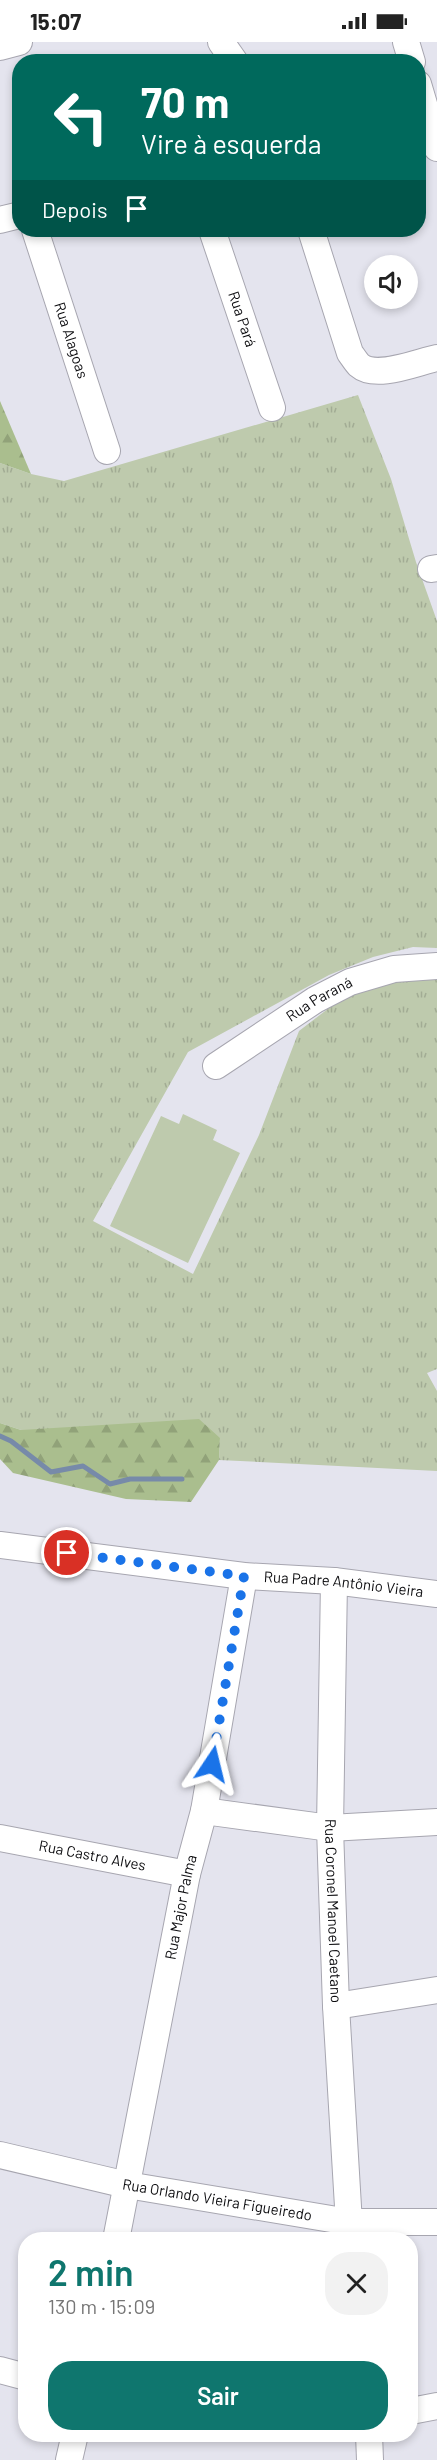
<!DOCTYPE html>
<html lang="pt">
<meta charset="utf-8">
<style>
body{margin:0;font-family:Barlow,sans-serif;background:#f2f2f2;color:#222;height:100vh;display:flex;flex-direction:column;font-size:22px;white-space:nowrap}
*{box-sizing:border-box;margin:0}
p{font-size:20px;color:#767676}
.icon{flex:none;width:33px;height:33px;fill:none;stroke:currentColor;stroke-width:2;stroke-linecap:round;stroke-linejoin:round}
.map{position:relative;flex:1;overflow:hidden}
.panel{position:absolute;left:18px;top:2190px;width:400px;height:210px;display:flex;flex-direction:column;background:#fff;border-radius:24px;box-shadow:0 3px 9px #0003}
.panel>*{flex:none}
.banner{position:absolute;left:12px;top:12px;width:414px;height:183px;border-radius:24px;box-shadow:0 3px 9px #0003;background:#00695c;color:#fff;overflow:hidden}
.controls{position:absolute;left:364px;top:213px;display:grid;gap:12px}
.controls a{display:grid;place-items:center;width:54px;height:54px;border-radius:50%;background:#fff;box-shadow:0 3px 9px #0003;font-size:30px}
.pin{position:absolute;display:grid;place-items:center;width:51px;height:51px;color:#fff;margin:-26px;border:3px solid #fff;border-radius:50%;box-shadow:0 2px 6px #0007}
.me{position:absolute;width:66px;margin:-33px;rotate:10deg;stroke-linejoin:round;filter:drop-shadow(0 0 4px #0008)}
.turn{display:flex;align-items:center;gap:21px;height:126px;padding:0 30px;font-size:27px}
.turn .icon{width:78px;height:78px;stroke-width:2.5}
.turn b{display:block;font-size:42px;line-height:51px}
.then{display:flex;align-items:center;height:57px;padding:0 30px;background:#0003;gap:12px;font-size:22px}
.round{display:grid;place-items:center;flex:none;width:63px;height:63px;border-radius:24px;background:#f2f2f2}
.summary{display:flex;align-items:center;justify-content:space-between;height:102px;padding:0 30px}
h1{font-size:36px;font-weight:600;line-height:45px;color:#0f766e}
.action{display:flex;gap:12px;margin-top:auto;padding:12px 30px}
.action a{flex:1;height:69px;border-radius:24px;background:#0f766e;color:#fff;font-size:24px;font-weight:600;line-height:69px;text-align:center}
.status{display:flex;justify-content:space-between;align-items:center;height:42px;padding:0 30px;background:#fff;direction:ltr}
.status svg{height:16px;fill:currentColor}
.map>svg:first-child{display:block}
.grass{fill:url(#grass-tufts)}
.forest{fill:url(#forest-firs)}
.pitch{fill:#becaad}
.lines{fill:none;stroke-linecap:round;stroke-linejoin:round}
.stream{stroke:#778aa9;stroke-width:5}
.minor-casing{stroke:#a7a6b0;stroke-width:28}
.minor{stroke:#fff;stroke-width:26}
.route{stroke:#1a73e8;stroke-width:10;stroke-dasharray:0 18}
.labels{text-anchor:middle;stroke-width:6;stroke-linejoin:round;paint-order:stroke}
.street-label{font-size:15px;fill:#0d0d10;stroke:#e4e4ee}
</style>
<div class="status"><b>15:07</b><svg viewBox="0 0 49 12"><path d="M0 12V9h3v3zM5 12V6h3v6zM10 12V3h3v9zM15 12V0h3v12zM26 1h20v11H26zM47 4h2v5h-2z"/></svg></div>
<div class="map">
<svg width="437" height="2418" viewBox="0 0 437 2418">
<defs>
<pattern id="grass-tufts" width="24" height="20" patternUnits="userSpaceOnUse" patternTransform="scale(1.5)"><rect width="24" height="20" fill="#becaad"/><path d="M3 7l-1-3M5 7V3M7 7l1-3M15 17l-1-3M17 17v-4M19 17l1-3" fill="none" stroke="#a2ac94"/></pattern>
<pattern id="forest-firs" width="22" height="20" patternUnits="userSpaceOnUse" patternTransform="scale(1.5)"><rect width="22" height="20" fill="#aabe8e"/><path d="M5 1l3.5 6h-7zM16 11l3.5 6h-7z" fill="#91a279"/></pattern>
</defs>
<rect width="100%" height="100%" fill="#e4e4ee"/>
<path class="grass" d="M358 353 391 437 416 520 437 579V906L413 905 373 915 329 933 188 1010 93 1179 193 1232 259 1093 299 989 342 956 382 936 437 930V1327L427 1331 437 1349V1429L219 1418 220 1396 21 1388 0 1381V421L31 432 64 439Z"/>
<g class="forest">
<path d="M0 359 31 432 0 421Z"/>
<path d="M199 1377 220 1396 219 1418 191 1460 126 1457 13 1431 0 1417V1381L21 1388Z"/>
</g>
<path class="pitch" d="M183 1072 217 1088 213 1098 240 1111 188 1221 110 1184 161 1074 179 1082Z"/>
<g class="lines">
<path class="stream" d="M0 1394 11 1399 51 1430 83 1424 110 1442 130 1437H182"/>
<g class="minor-casing">
<g id="minor">
<path d="M221 0 235 20"/>
<path d="M406 0 412 20"/>
<path d="M0 5 19 0"/>
<path d="M418 42 437 106"/>
<path d="M0 178 20 173"/>
<path id="s1" d="M35 188 107 409"/>
<path id="s2" d="M212 188 272 366"/>
<path d="M311 188 350 311C353 315 356 320 359 323 376 338 417 320 437 316"/>
<path d="M431 527 437 526"/>
<path id="s3" d="M216 1024 315 958 350 940 394 927 437 924"/>
<path id="s4" d="M0 1503 244 1534 334 1539 437 1552"/>
<path id="s5" d="M334 1539 330 1786 336 1964 350 2198"/>
<path d="M204 1769 330 1786 437 1780"/>
<path id="s6" d="M0 1796 187 1832"/>
<path d="M336 1964 437 1948"/>
<path id="s7" d="M0 2113 127 2143 349 2180H437"/>
<path id="s8" d="M116 2198 187 1832 204 1769 244 1534"/>
<path d="M0 2328 26 2335"/>
<path d="M411 2369 437 2364"/>
<path d="M369 2392 370 2418"/>
<path d="M69 2418 75 2392"/>
</g>
</g>
<use href="#minor" class="minor"/>
</g>
<g class="lines">
<path class="route" d="M67 1511 244 1534 212 1722"/>
</g>
<g class="labels">
<g class="street-label">
<text dy="5" stroke="none"><textPath href="#s2" startOffset="94">Rua Pará</textPath></text>
<text dy="5" stroke="none"><textPath href="#s1" startOffset="116">Rua Alagoas</textPath></text>
<text dy="5" stroke="none"><textPath href="#s3" startOffset="123">Rua Paraná</textPath></text>
<text dy="5" stroke="none"><textPath href="#s4" startOffset="346">Rua Padre Antônio Vieira</textPath></text>
<text dy="5" stroke="none"><textPath href="#s6" startOffset="94">Rua Castro Alves</textPath></text>
<text dy="5" stroke="none"><textPath href="#s8" startOffset="339">Rua Major Palma</textPath></text>
<text dy="5" stroke="none"><textPath href="#s5" startOffset="330">Rua Coronel Manoel Caetano</textPath></text>
<text dy="5" stroke="none"><textPath href="#s7" startOffset="222">Rua Orlando Vieira Figueiredo</textPath></text>
</g>
</g>
</svg>
<div class="controls">
<a><svg class="icon" aria-label="sound" viewBox="0 0 24 24"><path d="M4 9h4l5-4v14l-5-4H4zM17 9q2 3 0 6"/></svg></a>
</div>
<div class="pin" style="left:67px;top:1511px;background:#d93025"><svg class="icon" aria-label="arrive" viewBox="0 0 24 24"><path d="M6 21V4h12l-3 4 3 4H6"/></svg></div>
<svg class="me" style="left:212px;top:1722px" viewBox="-20 -20 40 40"><path d="M0-17L14 15 0 8-14 15z" fill="#1a73e8" stroke="#fff" stroke-width="4"/></svg>
<div class="banner">
<div class="turn"><svg class="icon" aria-label="left" viewBox="0 0 24 24"><path d="M17 20v-9H6M10 6l-5 5 5 5"/></svg><div><b>70 m</b>Vire à esquerda</div></div>
<div class="then">Depois<svg class="icon" aria-label="arrive" viewBox="0 0 24 24"><path d="M6 21V4h12l-3 4 3 4H6"/></svg></div>
</div>
<section class="panel">
<div class="summary"><div><h1>2 min</h1><p>130 m · 15:09</p></div><a class="round"><svg class="icon" aria-label="close" viewBox="0 0 24 24"><path d="M6 6l12 12M18 6L6 18"/></svg></a></div>
<div class="action"><a>Sair</a></div>
</section>
</div>
